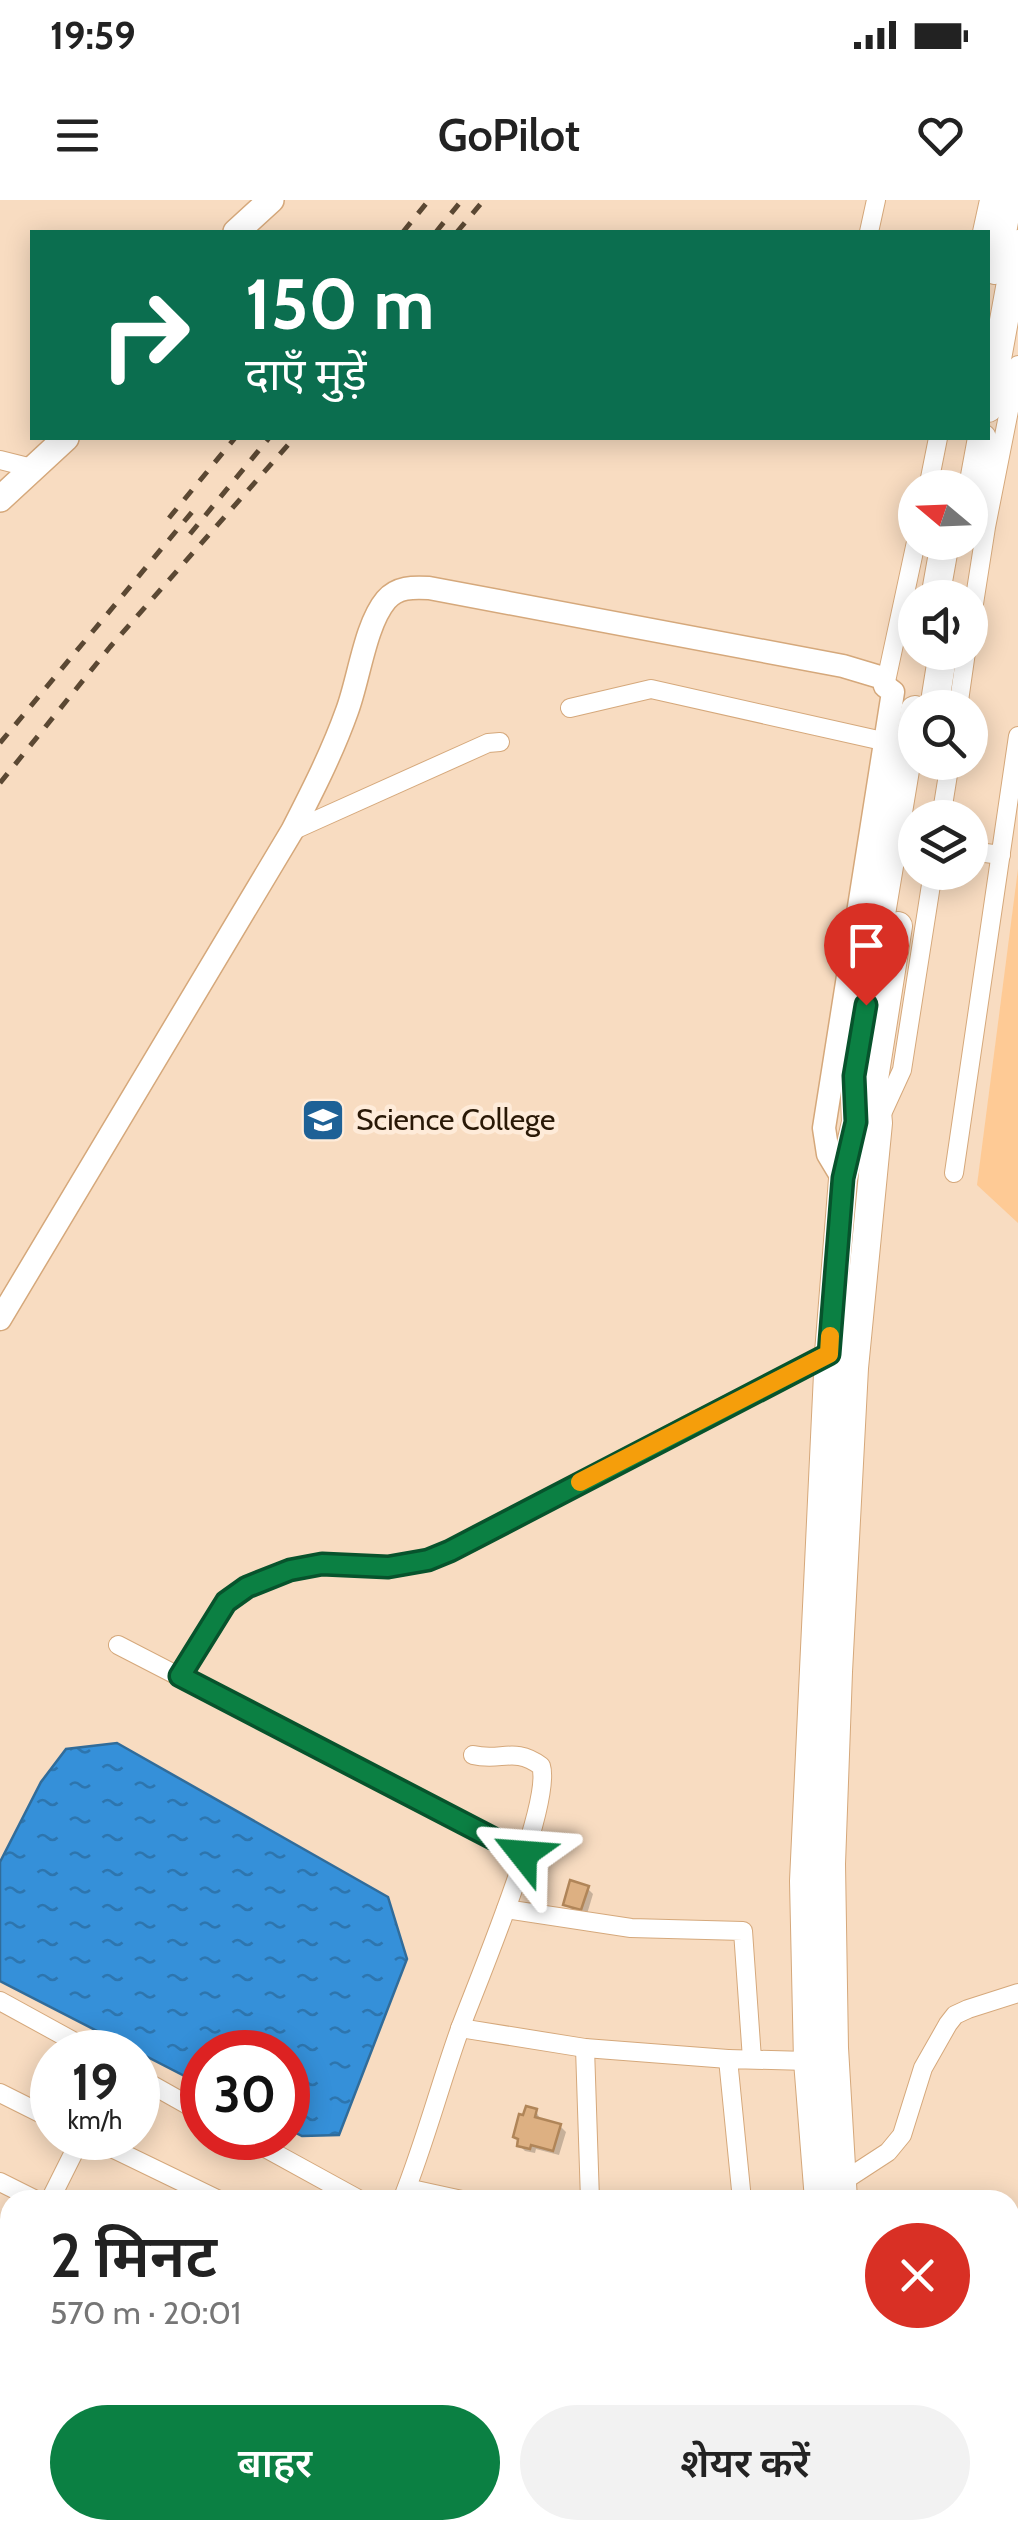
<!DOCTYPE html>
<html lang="hi">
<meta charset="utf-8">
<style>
body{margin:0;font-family:Cabin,"Noto Sans Devanagari",sans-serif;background:#f2f2f2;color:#222;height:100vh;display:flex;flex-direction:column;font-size:38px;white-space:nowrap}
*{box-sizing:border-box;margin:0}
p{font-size:32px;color:#767676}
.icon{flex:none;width:55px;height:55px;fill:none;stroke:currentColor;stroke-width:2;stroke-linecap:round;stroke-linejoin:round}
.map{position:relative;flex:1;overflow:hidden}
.details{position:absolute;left:0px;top:1990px;width:1020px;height:350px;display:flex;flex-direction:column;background:#fff;border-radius:30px 30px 0 0;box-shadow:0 5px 25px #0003}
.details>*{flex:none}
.top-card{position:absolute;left:30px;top:30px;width:960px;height:210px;border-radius:0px;box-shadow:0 5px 25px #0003;background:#0b6e4f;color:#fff;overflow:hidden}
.needle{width:65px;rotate:289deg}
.fabs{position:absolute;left:898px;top:270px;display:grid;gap:20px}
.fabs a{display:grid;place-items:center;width:90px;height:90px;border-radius:50%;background:#fff;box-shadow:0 5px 25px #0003;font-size:50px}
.speed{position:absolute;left:30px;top:1830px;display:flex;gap:20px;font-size:50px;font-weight:700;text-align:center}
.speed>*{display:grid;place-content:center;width:130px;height:130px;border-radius:50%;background:#fff;box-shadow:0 5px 25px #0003;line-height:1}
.speed small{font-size:25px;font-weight:400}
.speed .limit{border:15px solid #d22;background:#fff;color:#111}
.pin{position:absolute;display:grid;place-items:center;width:85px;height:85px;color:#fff;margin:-102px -42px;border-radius:50% 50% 50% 0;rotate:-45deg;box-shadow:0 0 10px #0007}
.pin .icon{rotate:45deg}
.me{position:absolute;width:110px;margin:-55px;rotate:298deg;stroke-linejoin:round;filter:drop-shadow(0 0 8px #0008)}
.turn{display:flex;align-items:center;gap:35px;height:210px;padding:0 50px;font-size:45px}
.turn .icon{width:130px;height:130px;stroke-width:2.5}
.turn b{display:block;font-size:70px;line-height:85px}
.round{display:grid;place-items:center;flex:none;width:105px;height:105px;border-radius:52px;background:#f2f2f2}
.head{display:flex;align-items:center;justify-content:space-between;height:170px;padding:0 50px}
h1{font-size:60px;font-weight:600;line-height:75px}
.cta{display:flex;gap:20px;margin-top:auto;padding:20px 50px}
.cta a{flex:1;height:115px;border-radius:60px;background:#0b8043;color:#fff;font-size:40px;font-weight:600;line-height:115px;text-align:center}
.cta a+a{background:#f2f2f2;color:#222}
.status{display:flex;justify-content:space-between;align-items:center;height:70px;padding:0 50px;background:#fff;direction:ltr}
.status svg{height:28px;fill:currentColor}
header{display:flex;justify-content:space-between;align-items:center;height:130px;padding:0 50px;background:#fff;font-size:45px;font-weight:600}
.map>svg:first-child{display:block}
.built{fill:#feca95}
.water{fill:url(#water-ripples);stroke:#316c9a;stroke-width:2.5}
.shadow{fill:#0003}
.building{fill:#ddb082;stroke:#b08558;stroke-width:2.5}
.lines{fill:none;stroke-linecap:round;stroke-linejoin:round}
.minor-casing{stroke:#d5a87b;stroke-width:20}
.tertiary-casing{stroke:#d5a87b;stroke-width:25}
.secondary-casing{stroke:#d5a87b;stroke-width:28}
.primary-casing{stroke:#d5a87b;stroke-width:30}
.minor{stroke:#fff;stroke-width:18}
.tertiary{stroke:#fff;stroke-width:22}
.secondary{stroke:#fff;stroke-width:25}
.primary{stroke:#fff;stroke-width:28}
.rail{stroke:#5b4833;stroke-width:5;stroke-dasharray:12 12;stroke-linecap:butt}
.route-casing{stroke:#07532c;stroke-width:25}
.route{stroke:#0b8043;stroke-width:18}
.slow{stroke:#f59e0b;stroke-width:18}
.labels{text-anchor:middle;stroke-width:9;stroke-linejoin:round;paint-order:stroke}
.poi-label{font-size:30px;fill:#291806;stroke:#feebd9;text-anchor:start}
</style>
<div class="status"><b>19:59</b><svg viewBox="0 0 49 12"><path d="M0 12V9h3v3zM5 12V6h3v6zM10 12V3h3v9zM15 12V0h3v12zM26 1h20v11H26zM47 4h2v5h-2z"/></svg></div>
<header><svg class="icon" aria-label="menu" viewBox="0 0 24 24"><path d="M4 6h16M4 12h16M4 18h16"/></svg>GoPilot<svg class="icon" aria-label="heart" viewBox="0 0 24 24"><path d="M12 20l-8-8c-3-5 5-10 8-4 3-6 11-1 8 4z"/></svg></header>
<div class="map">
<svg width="1018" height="2340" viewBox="0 0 1018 2340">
<defs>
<pattern id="water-ripples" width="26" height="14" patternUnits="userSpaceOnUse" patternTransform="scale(2.5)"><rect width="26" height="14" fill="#3590d9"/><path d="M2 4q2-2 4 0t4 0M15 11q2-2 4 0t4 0" fill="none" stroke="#2d75ae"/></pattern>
</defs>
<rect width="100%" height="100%" fill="#f8dcc1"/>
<path class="built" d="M1018 669V1023L977 985Z"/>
<path class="water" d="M117 1543 388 1697 407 1759 339 1935 302 1936 288 1929V1852H202V1885L0 1781V1662L41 1582 66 1549Z"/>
<g class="shadow">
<path d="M587 1688 593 1694 587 1714 572 1710 566 1704Z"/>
<path d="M536 1911 541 1921 560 1926 566 1932 559 1955 536 1949 535 1953 525 1951 519 1945Z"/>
</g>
<g class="building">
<path d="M570 1680 589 1686 581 1710 563 1705Z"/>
<path d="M526 1906 537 1909 535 1917 561 1924 553 1951 531 1945 530 1949 517 1946 518 1939 513 1937 519 1914 523 1915Z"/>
</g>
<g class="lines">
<g class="minor-casing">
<g id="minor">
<path d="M869 32 876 0"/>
<path d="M982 32 989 0"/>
<path d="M0 260 32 268"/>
<path d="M928 288 938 238"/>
<path d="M970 429 986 327 1018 165"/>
<path d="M885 486 916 342"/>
<path d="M570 508 651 489 887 542"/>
<path d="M958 508 966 452"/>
<path d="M941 618 950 562"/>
<path d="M292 631 488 543 500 542"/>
<path d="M970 651 1001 655"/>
<path d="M880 918 902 870 933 672"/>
<path d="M954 973 1018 536"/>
<path d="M118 1445 523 1654"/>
<path d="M180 1476 226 1402 247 1387 290 1370 322 1364 389 1367 428 1360 472 1342 685 1226 829 1153"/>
<path d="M506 1709 631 1728 743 1731 752 1859"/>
<path d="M0 1801 93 1852"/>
<path d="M460 1828 585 1848 728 1859"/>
<path d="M585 1848 590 2000"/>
<path d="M138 1877 202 1913"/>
<path d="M0 1893 52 1919"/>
<path d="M91 1938 219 2000"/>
<path d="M247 1938 360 2000"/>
<path d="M0 1982 36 2000"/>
<path d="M842 1982 888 1952 902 1935 923 1868 948 1824 955 1815 968 1809 1018 1793"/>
<path d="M407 1988 462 2000"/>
<path d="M50 2000 81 1938"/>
<path d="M402 2000C425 1943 440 1884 461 1826 478 1781 553 1602 541 1566 514 1546 501 1562 473 1555"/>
<path d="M742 2000 728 1859 808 1861"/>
<path d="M0 2115 10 2091"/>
<path d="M0 2181 10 2187"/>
<path d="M442 2330 443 2340"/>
<path d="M620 2330 621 2340"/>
<path d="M787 2330 788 2340"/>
<path d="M868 2335 1018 2336"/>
</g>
</g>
<g class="tertiary-casing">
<g id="tertiary">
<path d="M0 1119 292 631C312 592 332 553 347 511 359 479 365 425 386 400 397 387 413 387 429 388L843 466 883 478 885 486 893 492 824 928 828 954 843 979"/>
<path d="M0 2305 10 2310"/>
<path d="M52 2330 85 2340"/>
<path d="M286 2340 311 2330"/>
</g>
</g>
<g class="secondary-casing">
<g id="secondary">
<path d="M236 32 271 0"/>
<path d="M0 299 66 238"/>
</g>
</g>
<g class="primary-casing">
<g id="primary">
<path d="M995 70 1008 0"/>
<path d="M988 208 1018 44"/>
<path d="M970 303 982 238"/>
<path d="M935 398 945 342"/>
<path d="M934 508 943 452"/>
<path d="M819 2000 808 1861 804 1681 829 1153 843 979 856 922 854 876 915 510"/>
<path d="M843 2000 834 1848 831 1664 838 1472 854 1168 878 923 874 879 898 726"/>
<path d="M846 2330 848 2340"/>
<path d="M867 2330 869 2340"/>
</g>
</g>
<use href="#minor" class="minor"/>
<use href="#tertiary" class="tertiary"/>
<use href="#secondary" class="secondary"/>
<use href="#primary" class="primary"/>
<g class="rail">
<path d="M403 32 429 0"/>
<path d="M436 32 462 0"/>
<path d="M457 32 484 0"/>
<path d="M169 318 235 238"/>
<path d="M190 334 269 238"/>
<path d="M0 543 192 312"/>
<path d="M0 583 110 447 294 238"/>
</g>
</g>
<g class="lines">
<g class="route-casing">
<path id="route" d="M523 1654 180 1476 226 1402 247 1387 290 1370 322 1364 388 1367 428 1360 450 1351 829 1154 843 978 856 922 854 876 866 805"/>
</g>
<use href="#route" class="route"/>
<path class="slow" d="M580 1282 829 1154 830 1136"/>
</g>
<defs>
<g id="university-square" transform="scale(2.25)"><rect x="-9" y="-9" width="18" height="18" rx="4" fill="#1e6196" stroke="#feebd9"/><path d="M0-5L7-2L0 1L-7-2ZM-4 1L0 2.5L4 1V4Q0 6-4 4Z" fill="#fff"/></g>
</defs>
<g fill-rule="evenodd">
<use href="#university-square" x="323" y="920"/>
</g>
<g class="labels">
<g class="poi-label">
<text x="356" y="930">Science College</text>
</g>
</g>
</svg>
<div class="fabs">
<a><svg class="needle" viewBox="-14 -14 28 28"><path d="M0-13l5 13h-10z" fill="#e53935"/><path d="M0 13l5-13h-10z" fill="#767676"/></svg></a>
<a><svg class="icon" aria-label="sound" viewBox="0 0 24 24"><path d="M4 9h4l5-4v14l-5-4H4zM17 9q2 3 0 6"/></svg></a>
<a><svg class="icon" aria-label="search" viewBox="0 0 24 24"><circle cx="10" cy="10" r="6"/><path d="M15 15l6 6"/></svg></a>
<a><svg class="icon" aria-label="layers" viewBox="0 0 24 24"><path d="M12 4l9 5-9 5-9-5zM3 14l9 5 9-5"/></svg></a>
</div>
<div class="speed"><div>19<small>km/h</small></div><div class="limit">30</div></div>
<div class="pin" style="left:866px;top:805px;background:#d93025"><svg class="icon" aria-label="arrive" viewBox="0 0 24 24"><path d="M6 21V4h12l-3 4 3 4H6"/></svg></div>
<svg class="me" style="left:523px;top:1654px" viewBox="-20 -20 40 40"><path d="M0-17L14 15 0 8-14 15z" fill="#0b8043" stroke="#fff" stroke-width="4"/></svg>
<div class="top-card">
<div class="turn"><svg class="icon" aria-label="right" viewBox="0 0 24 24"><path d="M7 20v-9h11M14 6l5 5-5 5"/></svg><div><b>150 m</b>दाएँ मुड़ें</div></div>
</div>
<section class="details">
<div class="head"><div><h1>2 मिनट</h1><p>570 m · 20:01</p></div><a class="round" style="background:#d93025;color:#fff"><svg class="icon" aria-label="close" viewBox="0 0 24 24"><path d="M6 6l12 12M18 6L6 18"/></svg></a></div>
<div class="cta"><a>बाहर</a><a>शेयर करें</a></div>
</section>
</div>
